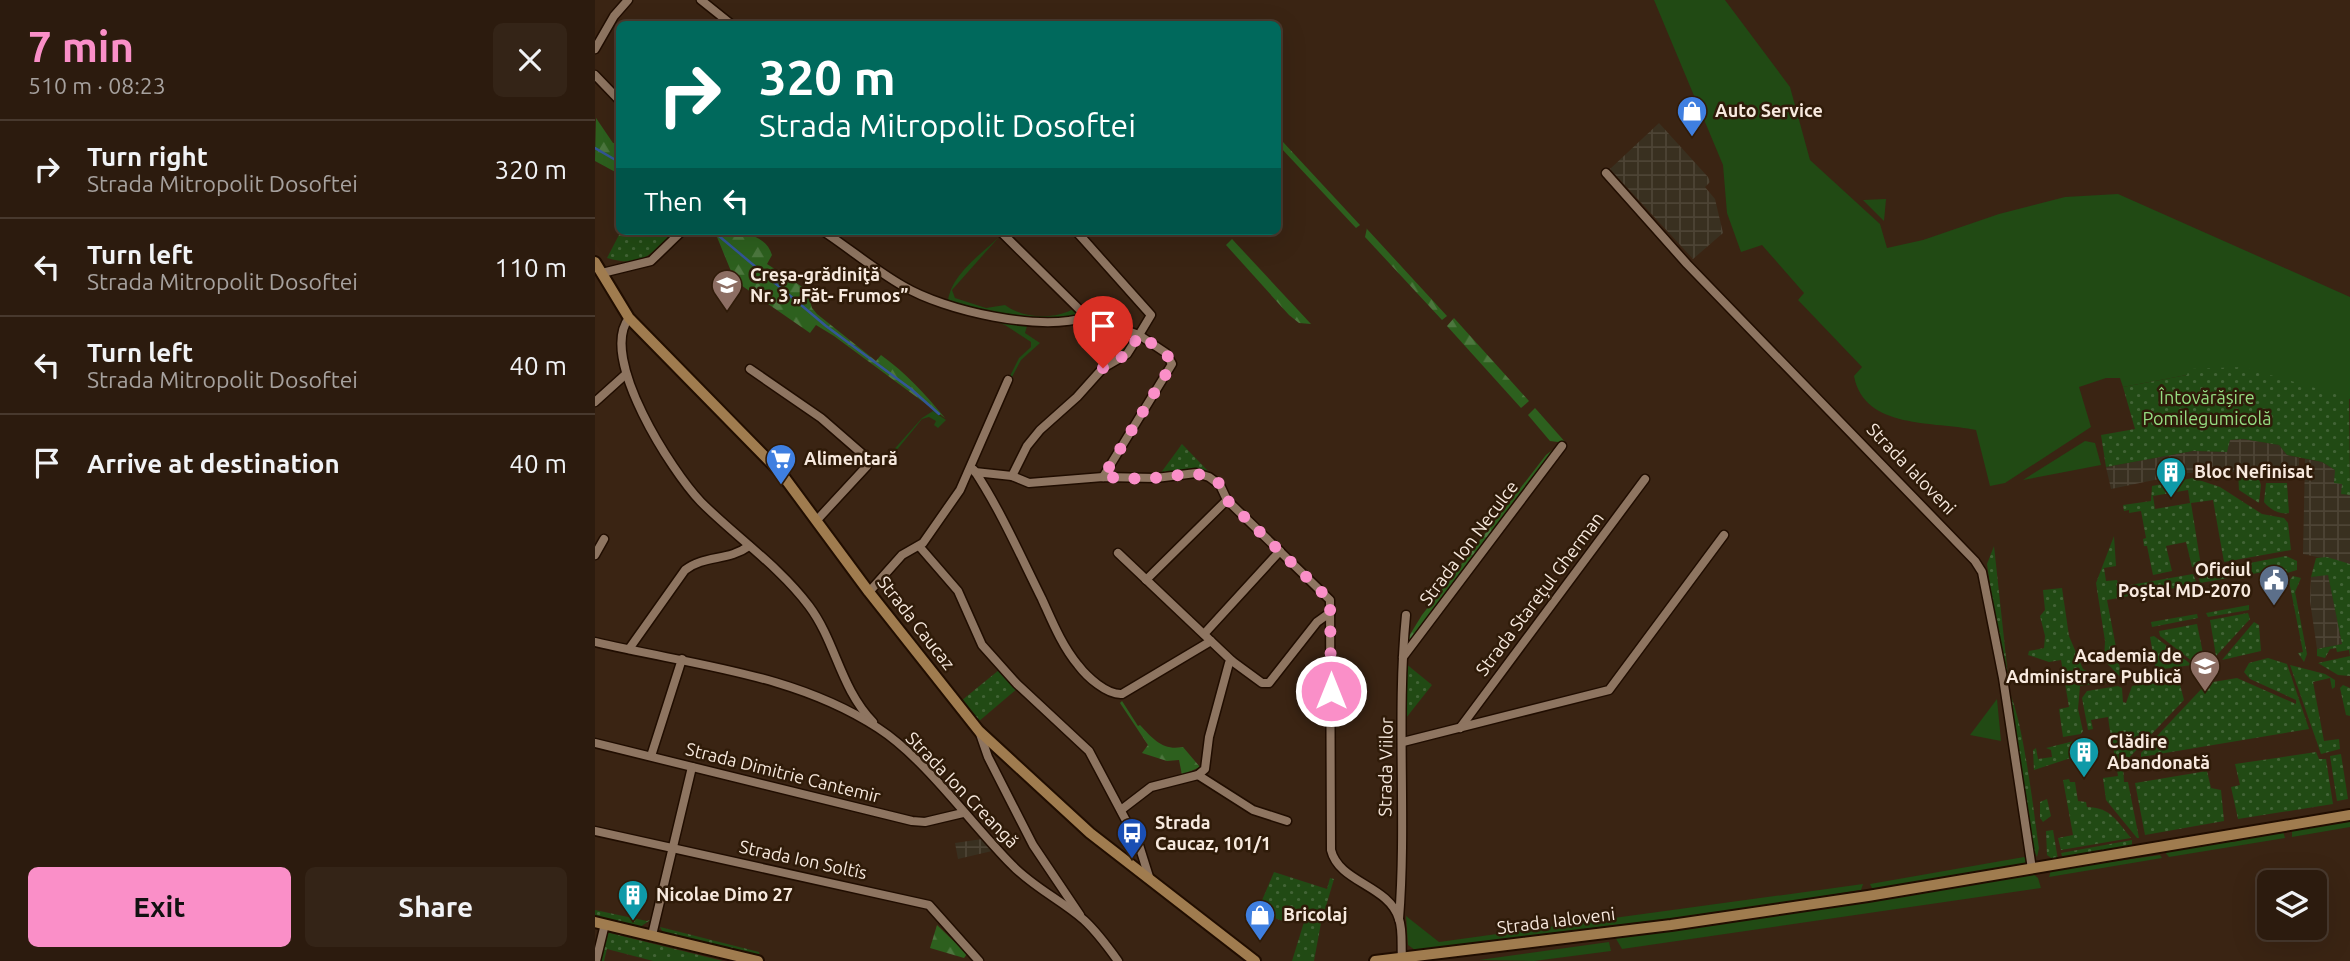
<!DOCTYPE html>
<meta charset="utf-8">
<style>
body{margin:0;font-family:Ubuntu,sans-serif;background:#342417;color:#f1f3f6;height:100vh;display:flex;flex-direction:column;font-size:26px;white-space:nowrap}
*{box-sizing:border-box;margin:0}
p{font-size:23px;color:#a6a19e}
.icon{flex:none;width:38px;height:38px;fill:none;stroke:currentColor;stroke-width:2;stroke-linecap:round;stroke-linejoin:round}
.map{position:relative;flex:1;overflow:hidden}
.drawer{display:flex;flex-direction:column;background:#2c1b0e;width:595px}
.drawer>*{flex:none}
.hud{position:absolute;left:21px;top:21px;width:665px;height:214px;border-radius:10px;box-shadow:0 7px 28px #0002,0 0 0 2px #48392e;background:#00695c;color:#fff;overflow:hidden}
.controls{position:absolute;left:1662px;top:870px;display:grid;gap:14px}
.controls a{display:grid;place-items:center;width:70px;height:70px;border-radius:10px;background:#2c1b0e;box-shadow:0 7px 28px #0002,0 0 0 2px #48392e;font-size:35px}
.pin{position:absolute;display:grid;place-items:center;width:60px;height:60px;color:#fff;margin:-72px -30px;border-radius:50% 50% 50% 0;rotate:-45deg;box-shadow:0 0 7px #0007}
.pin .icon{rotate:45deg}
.me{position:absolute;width:77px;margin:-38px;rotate:0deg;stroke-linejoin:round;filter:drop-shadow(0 0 5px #0008)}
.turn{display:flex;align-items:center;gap:24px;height:147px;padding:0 28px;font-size:32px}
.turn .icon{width:91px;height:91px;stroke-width:2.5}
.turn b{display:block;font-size:49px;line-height:60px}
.then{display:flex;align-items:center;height:66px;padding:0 28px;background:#0003;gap:14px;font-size:26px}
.round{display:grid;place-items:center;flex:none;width:74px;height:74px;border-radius:10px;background:#342417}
.head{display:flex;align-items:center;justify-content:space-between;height:119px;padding:0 28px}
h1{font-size:42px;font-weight:700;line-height:52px;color:#fa8fc8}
.button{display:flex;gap:14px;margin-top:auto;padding:14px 28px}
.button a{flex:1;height:80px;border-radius:10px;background:#fa8fc8;color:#111;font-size:28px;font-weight:700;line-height:80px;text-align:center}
.button a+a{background:#342417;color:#f1f3f6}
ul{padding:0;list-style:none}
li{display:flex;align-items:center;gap:21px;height:98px;padding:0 28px;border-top:2px solid #48392e}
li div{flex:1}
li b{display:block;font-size:26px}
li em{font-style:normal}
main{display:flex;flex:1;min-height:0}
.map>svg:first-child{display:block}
.industrial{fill:url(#industrial-grid)}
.green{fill:#214a14}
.forest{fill:url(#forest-firs)}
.garden{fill:url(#garden-dots);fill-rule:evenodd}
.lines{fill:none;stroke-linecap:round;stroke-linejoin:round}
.stream{stroke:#335696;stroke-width:2.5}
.street-casing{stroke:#200d00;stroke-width:11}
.secondary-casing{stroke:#200d00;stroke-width:14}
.street{stroke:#8e7561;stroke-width:8}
.secondary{stroke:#a07c4f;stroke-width:10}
.route{stroke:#fa8fc8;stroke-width:12;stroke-dasharray:0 21.6}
.labels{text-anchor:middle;stroke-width:5;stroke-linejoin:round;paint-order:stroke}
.poi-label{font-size:18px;font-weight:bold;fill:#f7e9de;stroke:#2f1b09;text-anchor:start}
.park-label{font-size:18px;fill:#96dd82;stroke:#2f1b09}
.street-label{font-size:18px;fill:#f7e9de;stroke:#2f1b09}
</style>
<main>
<section class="drawer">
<div class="head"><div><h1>7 min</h1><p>510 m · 08:23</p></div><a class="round"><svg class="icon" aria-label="close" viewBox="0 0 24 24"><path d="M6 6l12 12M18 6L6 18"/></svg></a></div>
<ul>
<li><svg class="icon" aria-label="right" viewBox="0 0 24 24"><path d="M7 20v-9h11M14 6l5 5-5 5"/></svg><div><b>Turn right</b><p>Strada Mitropolit Dosoftei</p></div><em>320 m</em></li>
<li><svg class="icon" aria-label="left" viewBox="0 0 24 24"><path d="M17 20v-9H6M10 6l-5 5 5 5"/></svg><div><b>Turn left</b><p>Strada Mitropolit Dosoftei</p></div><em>110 m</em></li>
<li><svg class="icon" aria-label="left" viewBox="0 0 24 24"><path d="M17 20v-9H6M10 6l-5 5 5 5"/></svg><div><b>Turn left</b><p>Strada Mitropolit Dosoftei</p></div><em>40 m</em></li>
<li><svg class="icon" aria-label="arrive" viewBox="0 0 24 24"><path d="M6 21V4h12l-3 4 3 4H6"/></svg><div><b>Arrive at destination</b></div><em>40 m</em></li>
</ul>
<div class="button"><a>Exit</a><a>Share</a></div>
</section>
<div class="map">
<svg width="1755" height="961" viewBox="0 0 1755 961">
<defs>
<pattern id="industrial-grid" width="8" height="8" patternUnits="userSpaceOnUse" patternTransform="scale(1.75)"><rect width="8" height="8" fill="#393020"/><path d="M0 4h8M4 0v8" fill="none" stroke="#4d4435"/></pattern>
<pattern id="forest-firs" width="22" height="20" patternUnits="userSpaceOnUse" patternTransform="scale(1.75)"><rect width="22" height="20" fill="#2d601e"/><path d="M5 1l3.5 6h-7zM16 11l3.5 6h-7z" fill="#4c773e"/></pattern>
<pattern id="garden-dots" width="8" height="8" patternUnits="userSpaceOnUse" patternTransform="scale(1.75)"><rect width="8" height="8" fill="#214a14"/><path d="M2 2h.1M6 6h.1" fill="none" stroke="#426436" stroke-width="1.8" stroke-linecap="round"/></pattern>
</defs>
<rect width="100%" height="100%" fill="#3a2413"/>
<g class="industrial">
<path d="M1064 123 1113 177 1115 182 1110 187 1120 199 1128 233 1098 259 1015 169Z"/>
<path d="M1648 439 1684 445 1692 455 1704 458V470L1593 473 1516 489 1511 467 1598 451 1631 452 1635 440Z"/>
<path d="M1710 459 1727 462 1740 470 1748 483 1747 494 1755 495V564L1708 554Z"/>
<path d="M1733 574 1747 644 1722 649 1715 601 1716 577Z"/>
<path d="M387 839 397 851 363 859 360 843Z"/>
</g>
<g class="green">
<path d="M1059 0H1130L1195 87 1215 160 1285 224 1292 248 1328 240 1404 214 1470 197 1523 194 1755 297V399L1592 375 1528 387 1525 378H1511L1484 387 1496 427 1410 483 1395 486 1381 430C1340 421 1269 430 1259 376L1267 367 1203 300 1209 293 1167 245 1146 252 1132 213 1128 165Z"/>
<path d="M1291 199 1289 221 1268 200Z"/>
<path d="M404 237 357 290 360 298 391 308 410 305C429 319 460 320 480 308L482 316C447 320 385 318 353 301 356 275 386 254 404 237Z"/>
<path d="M374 312 433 323 430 333 445 343 426 360 416 379 414 378 424 358 436 347V342L410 325Z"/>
<path d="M492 321 535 336 539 339 528 355 519 358 537 339 508 329 482 330 484 325H469Z"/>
<path d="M338 411 351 420 343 428 339 425 341 421 334 417 327 419 292 462 286 464 327 418Z"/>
<path d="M1490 441 1500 443 1506 465 1428 480Z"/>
<path d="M1402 699 1406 741 1375 735Z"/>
<path d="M1755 820V827L1697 837V830Z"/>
<path d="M1688 831 1690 838 1574 857 1569 851 1637 840 1638 842Z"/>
<path d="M1565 855 1567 858 1454 877 1456 870Z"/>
<path d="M1429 857 1432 859 1431 865 1278 890 1275 884Z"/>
<path d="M1437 873 1443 878 1446 888 1027 949 1020 937Z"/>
<path d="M1268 884 1266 890 1127 912 820 950 813 945 811 916 844 942Z"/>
<path d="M1014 942 1016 951 939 961 884 960Z"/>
</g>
<g class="forest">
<path d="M1 118 18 143H24V174L0 161Z"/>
<path d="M688 142 765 225 761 228 686 148Z"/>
<path d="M772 228V229L852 316 847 320 770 237Z"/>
<path d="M113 231C134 231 170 230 177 255L172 264 212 290 217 308 222 314 281 361 286 355C311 373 330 394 350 418L239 336 221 325 215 333 140 281 122 237Z"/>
<path d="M637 239 716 324 704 323 694 315 631 245Z"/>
<path d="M859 318 934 401 926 408 852 326Z"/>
<path d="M940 408 971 443 955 441 933 415Z"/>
<path d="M960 448H963L810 649 811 641 827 615 951 455Z"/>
<path d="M527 701 543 726 545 725C558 739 568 751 588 747L605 767 587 775 584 760 572 761 547 753 553 745 525 703Z"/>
<path d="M342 925 372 954 369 958 335 948Z"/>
</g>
<g class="garden">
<path d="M26 231H76L79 233C55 255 46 268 12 258Z"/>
<path d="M1648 367 1754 398 1755 495 1746 494 1747 484 1739 483 1740 470 1727 462 1692 455 1684 445 1648 439 1635 440 1632 452 1598 451 1511 467 1506 435 1540 429 1528 387 1592 375 1594 369Z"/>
<path d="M587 444 614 472V474L584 470 565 474Z"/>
<path d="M1661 471 1666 485 1664 503 1644 490 1643 472Z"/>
<path d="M1598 478 1625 487 1667 514 1689 518 1693 523 1696 550 1629 562 1618 500 1596 503 1606 566 1597 567 1591 542 1571 546 1577 571 1558 575 1552 546H1549L1548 539 1551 538 1546 511 1534 513V510L1529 511 1528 505 1556 501 1557 486ZM1593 490 1595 503 1560 509 1558 496Z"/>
<path d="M1671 483H1692L1694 513C1685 515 1674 509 1669 502Z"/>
<path d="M1519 536 1521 566 1509 568 1511 581 1522 580 1524 587 1598 574 1602 584 1512 600 1527 679 1509 660 1510 641 1501 583Z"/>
<path d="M1399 546 1413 676 1407 668 1392 564Z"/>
<path d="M1691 556 1702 561V570L1692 573 1686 569 1605 583 1603 573Z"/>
<path d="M1732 557 1755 564V676L1743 675 1723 663 1755 656 1754 650 1742 652 1741 648 1735 649 1730 658 1722 656V649L1747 644 1733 575 1716 577 1721 558Z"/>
<path d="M1698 576 1706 578 1700 592 1712 654 1709 662 1703 653 1708 652 1694 581Z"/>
<path d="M1467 588 1474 636 1488 669 1516 682 1485 686 1483 709 1488 731 1486 734 1468 737 1464 709 1474 707 1466 660 1454 662 1433 655 1434 651 1449 648 1450 636 1445 616 1450 610 1448 590Z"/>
<path d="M1654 605V610L1613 617 1611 613Z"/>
<path d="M1653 613 1655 619 1621 656 1615 620Z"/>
<path d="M1602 614 1603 618 1557 627 1556 622Z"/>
<path d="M1659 622 1664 625 1666 651 1627 660Z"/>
<path d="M1602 624 1610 663 1602 665 1565 636 1564 631Z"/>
<path d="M1559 636 1597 665 1561 670 1555 637Z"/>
<path d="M1673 658 1692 664 1714 729 1546 757V753L1612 683 1642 678 1701 704V700L1655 679 1649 672 1654 663Z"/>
<path d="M810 663 837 685 811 718 809 666Z"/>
<path d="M1695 665 1730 674 1740 680V687L1737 689 1735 678 1718 682 1729 741 1744 739 1745 749 1726 754Z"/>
<path d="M404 670 423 688 383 722 366 701Z"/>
<path d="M1583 677 1589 700 1528 764 1529 782H1533L1544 838H1542L1511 800 1508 778 1523 776C1520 754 1516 740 1513 717L1496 720 1498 729 1493 730 1487 698 1492 691 1523 686 1527 688 1528 702 1531 703 1537 686Z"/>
<path d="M1409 683C1427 703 1439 816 1444 848L1442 857 1435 842Z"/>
<path d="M1748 685 1755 688V716L1751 715 1745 688Z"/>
<path d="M1487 739 1491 744V753L1439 770 1438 750 1441 748 1443 759 1457 757 1456 750 1451 748Z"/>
<path d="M1721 752 1724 759H1731L1738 804 1643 819 1636 787 1645 785 1640 764Z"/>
<path d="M1746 754 1753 799 1742 801 1735 756Z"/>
<path d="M1612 771 1616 788 1626 790 1629 821 1550 835 1540 783Z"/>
<path d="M1474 779 1475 782H1480L1483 801 1491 802 1492 807C1515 807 1522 821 1536 838L1466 850 1463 838 1478 835 1468 780Z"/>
<path d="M1452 799 1456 816 1448 822 1445 818V802Z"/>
<path d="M1458 830 1463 860H1459L1452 855 1451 831Z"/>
<path d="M1537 840V845L1468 859 1466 853Z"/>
<path d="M679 872 732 889 735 878 739 879 726 923 719 961H697L709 922 691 915 688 921 662 912Z"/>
<path d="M0 910 52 921 57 919 45 927 0 917Z"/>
<path d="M65 927 164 952 165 956 68 933Z"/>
<path d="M11 932 128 961H58L12 949 9 961H4Z"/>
</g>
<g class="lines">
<g class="stream">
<path d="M0 148 24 162"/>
<path d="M118 231 231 326 316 389 344 414"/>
</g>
<g class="street-casing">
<g id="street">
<path d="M106 0 136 24"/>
<path d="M0 49 19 16 33 0"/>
<path d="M0 75 24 100"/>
<path d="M1011 173 1092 264 1380 561 1387 572 1408 678 1437 869"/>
<path d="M228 231C255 249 280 270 308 286 350 311 445 332 492 317"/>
<path d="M405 231 492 317 544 335 556 315 481 231"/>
<path d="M7 273 56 261 87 231"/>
<path d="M34 318C3 357 77 472 106 502 141 537 184 566 214 606 241 642 245 688 278 722"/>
<path d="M155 369 226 418 272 458V466L222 520"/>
<path d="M0 402 31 374"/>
<path d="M379 470C406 511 425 555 447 599 457 621 467 646 483 665 492 677 512 695 527 694L616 641"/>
<path d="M380 472 417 476 434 483 508 477 561 478 601 473 614 477 625 485 632 500 735 600 736 850C744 883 794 885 804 919 808 930 806 946 807 958"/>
<path d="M417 476 432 446 445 430 482 397 508 368 532 354 544 335 571 353 577 364 508 477"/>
<path d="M324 546 363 591 387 645 422 684 494 751 544 845 555 880"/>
<path d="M523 553 637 661"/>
<path d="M0 555 9 539"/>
<path d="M551 580 632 500"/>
<path d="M274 592 307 555 328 543 365 490 413 380"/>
<path d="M609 634 685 551"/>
<path d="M0 642C96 665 199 673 283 728 331 759 376 824 417 865 438 887 466 900 489 920 501 931 513 947 523 961"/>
<path d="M34 649 90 570C109 555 134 561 154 546"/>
<path d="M808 657 967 446"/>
<path d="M865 728 1050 479"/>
<path d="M384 731 393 757 438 845 485 915"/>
<path d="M808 742 1014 690 1129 535"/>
<path d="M0 743 317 821 330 822 368 813"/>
<path d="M56 756 87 659"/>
<path d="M603 775 658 810 692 821"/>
<path d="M526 810 556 787 603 775 610 769 614 737 634 663 637 661 667 683H674L722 622 736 612"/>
<path d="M0 831 334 905 384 961"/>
<path d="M804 919C812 818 801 716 811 615"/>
<path d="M57 935 97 767"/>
<path d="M1 961 10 924"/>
</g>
</g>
<g class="secondary-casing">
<g id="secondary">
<path d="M0 262 34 318 186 473 274 592 384 731 495 833 660 961"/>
<path d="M0 922 163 961"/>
<path d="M780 961 1076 925 1273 896 1755 815"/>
</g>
</g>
<use href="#street" class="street"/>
<use href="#secondary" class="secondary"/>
</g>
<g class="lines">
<path class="route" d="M508 368 532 354 544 335 571 353 577 364 508 477C525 478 541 479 558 478 584 477 624 462 632 500L735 600 736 691"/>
</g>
<defs>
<g id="shop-pin" transform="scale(1.575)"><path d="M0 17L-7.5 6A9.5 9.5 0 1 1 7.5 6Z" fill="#3f7fe0" stroke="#2f1b09"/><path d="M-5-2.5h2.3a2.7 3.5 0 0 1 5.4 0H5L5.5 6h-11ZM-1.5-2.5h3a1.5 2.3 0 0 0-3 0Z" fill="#fff"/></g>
<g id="school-pin" transform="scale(1.575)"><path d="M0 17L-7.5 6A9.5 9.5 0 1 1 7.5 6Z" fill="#8d6e63" stroke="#2f1b09"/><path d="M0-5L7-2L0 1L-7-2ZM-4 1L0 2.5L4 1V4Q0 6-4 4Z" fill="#fff"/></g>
<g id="supermarket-pin" transform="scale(1.575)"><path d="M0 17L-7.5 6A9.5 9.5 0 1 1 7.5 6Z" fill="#3f7fe0" stroke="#2f1b09"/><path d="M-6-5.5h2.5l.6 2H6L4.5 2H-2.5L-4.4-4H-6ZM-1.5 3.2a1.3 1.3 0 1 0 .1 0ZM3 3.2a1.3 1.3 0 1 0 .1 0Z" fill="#fff"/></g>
<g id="building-pin" transform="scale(1.575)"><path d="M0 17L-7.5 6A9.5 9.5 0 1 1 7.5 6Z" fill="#0f9aa8" stroke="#2f1b09"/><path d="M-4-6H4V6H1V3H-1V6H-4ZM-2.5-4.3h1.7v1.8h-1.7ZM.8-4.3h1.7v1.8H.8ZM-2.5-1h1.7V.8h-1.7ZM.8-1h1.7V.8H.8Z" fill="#fff"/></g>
<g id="civic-pin" transform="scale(1.575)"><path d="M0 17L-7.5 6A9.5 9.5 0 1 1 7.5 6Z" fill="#5c6f8a" stroke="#2f1b09"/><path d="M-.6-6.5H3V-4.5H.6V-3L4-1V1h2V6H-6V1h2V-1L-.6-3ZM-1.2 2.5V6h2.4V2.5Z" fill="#fff"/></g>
<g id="university-pin" transform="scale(1.575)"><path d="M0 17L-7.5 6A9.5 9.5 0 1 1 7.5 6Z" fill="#8d6e63" stroke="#2f1b09"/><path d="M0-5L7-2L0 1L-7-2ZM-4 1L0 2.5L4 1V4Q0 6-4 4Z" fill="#fff"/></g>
<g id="bus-pin" transform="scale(1.575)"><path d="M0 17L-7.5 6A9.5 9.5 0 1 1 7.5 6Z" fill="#1a4fb4" stroke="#2f1b09"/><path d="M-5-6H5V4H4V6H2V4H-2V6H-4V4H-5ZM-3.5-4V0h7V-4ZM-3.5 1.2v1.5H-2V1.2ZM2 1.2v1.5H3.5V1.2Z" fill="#fff"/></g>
</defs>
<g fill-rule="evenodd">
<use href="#shop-pin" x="1097" y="111"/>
<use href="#school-pin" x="132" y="285"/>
<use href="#supermarket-pin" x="186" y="459"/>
<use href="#building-pin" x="1576" y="472"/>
<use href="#civic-pin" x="1679" y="580"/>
<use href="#university-pin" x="1610" y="666"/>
<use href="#building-pin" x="1489" y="752"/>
<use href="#bus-pin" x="537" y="833"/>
<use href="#building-pin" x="38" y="895"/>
<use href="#shop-pin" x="665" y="915"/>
</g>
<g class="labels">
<g class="poi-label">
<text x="1120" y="117">Auto Service</text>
<text x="155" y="281">Creşa-grădiniţă<tspan x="155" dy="21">Nr. 3 „Făt- Frumos”</tspan></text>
<text x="209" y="465">Alimentară</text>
<text x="1599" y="478">Bloc Nefinisat</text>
<text x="1656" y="576" text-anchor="end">Oficiul<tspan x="1656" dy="21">Poștal MD-2070</tspan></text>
<text x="1587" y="662" text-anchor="end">Academia de<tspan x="1587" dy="21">Administrare Publică</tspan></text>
<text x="1512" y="748">Clădire<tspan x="1512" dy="21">Abandonată</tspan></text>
<text x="560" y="829">Strada<tspan x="560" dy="21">Caucaz, 101/1</tspan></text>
<text x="61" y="901">Nicolae Dimo 27</text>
<text x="688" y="921">Bricolaj</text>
</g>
<g class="park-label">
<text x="1612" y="404">Întovărășire<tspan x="1612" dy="21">Pomilegumicolă</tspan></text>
</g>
<g class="street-label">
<text transform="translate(1316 469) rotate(46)" y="6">Strada Ialoveni</text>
<text transform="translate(874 543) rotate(-53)" y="6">Strada Ion Neculce</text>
<text transform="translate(945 594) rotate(-53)" y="6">Strada Starețul Gherman</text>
<text transform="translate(321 623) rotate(52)" y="6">Strada Caucaz</text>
<text transform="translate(791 767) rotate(-89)" y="6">Strada Viilor</text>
<text transform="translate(188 773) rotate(14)" y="6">Strada Dimitrie Cantemir</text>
<text transform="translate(367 790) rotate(46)" y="6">Strada Ion Creangă</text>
<text transform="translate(208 860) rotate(12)" y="6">Strada Ion Soltîs</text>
<text transform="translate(961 921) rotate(-7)" y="6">Strada Ialoveni</text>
</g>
</g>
</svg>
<div class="controls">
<a><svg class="icon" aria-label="layers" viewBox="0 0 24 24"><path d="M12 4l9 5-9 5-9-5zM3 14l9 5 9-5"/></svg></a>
</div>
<div class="pin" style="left:508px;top:368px;background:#d93025"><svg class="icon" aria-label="arrive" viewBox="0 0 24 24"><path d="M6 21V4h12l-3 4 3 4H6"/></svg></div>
<svg class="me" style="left:736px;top:691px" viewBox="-20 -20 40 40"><circle r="17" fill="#fa8fc8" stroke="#fff" stroke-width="3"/><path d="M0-11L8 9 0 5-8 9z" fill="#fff"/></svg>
<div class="hud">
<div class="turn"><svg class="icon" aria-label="right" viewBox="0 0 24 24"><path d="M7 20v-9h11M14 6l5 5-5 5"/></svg><div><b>320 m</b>Strada Mitropolit Dosoftei</div></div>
<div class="then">Then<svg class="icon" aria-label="left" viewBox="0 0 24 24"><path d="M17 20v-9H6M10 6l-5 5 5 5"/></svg></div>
</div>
</div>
</main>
